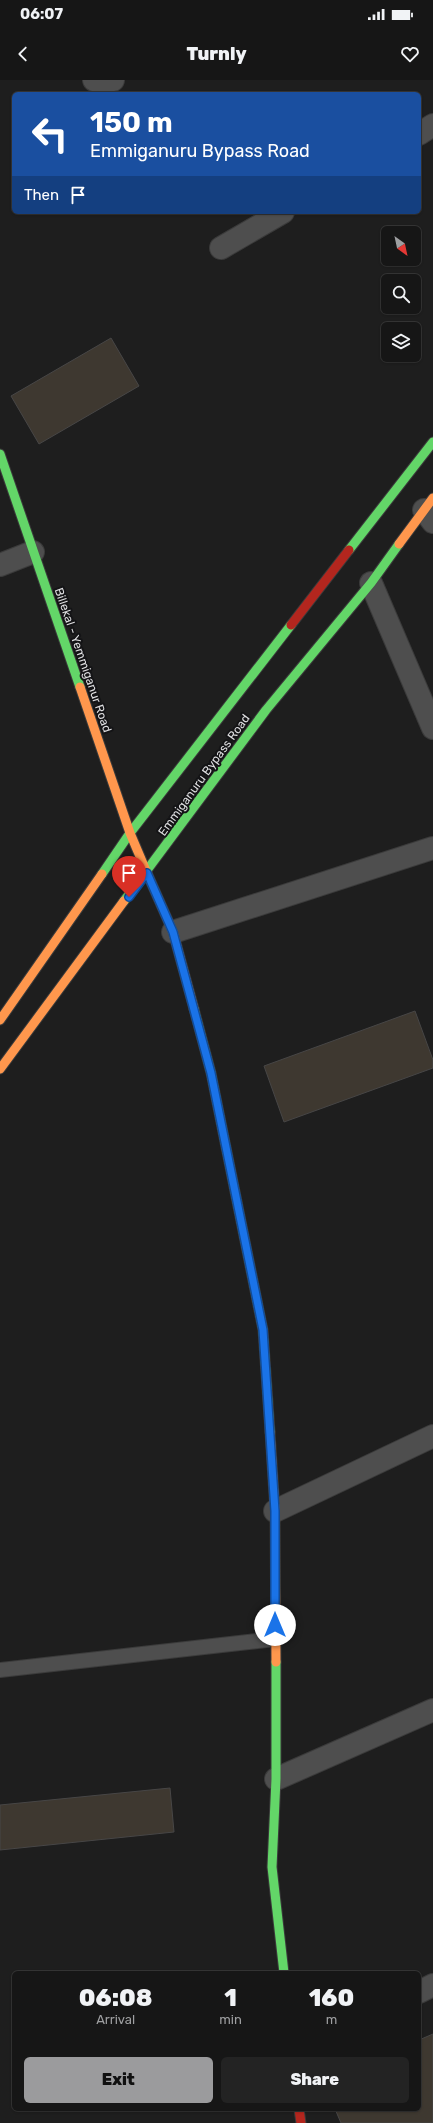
<!DOCTYPE html>
<style>
body{margin:0;font-family:Rubik,sans-serif;background:#232323;color:#f1f3f6;height:100vh;display:flex;flex-direction:column;font-size:15px;white-space:nowrap}
*{box-sizing:border-box;margin:0}
p{font-size:13px;color:#9e9fa1}
.icon{flex:none;width:22px;height:22px;fill:none;stroke:currentColor;stroke-width:2;stroke-linecap:round;stroke-linejoin:round}
.map{position:relative;flex:1;overflow:hidden}
.drawer{position:absolute;left:12px;top:1891px;width:409px;height:140px;display:flex;flex-direction:column;background:#161616;border-radius:6px;box-shadow:0 1px 3px #0004,0 0 0 1px #353535}
.drawer>*{flex:none}
.top-card{position:absolute;left:12px;top:12px;width:409px;height:122px;border-radius:6px;box-shadow:0 1px 3px #0004,0 0 0 1px #353535;background:#1a4fa0;color:#fff;overflow:hidden}
.needle{width:26px;rotate:147deg}
.fabs{position:absolute;left:381px;top:146px;display:grid;gap:8px}
.fabs a{display:grid;place-items:center;width:40px;height:40px;border-radius:6px;background:#161616;box-shadow:0 1px 3px #0004,0 0 0 1px #353535;font-size:20px}
.pin{position:absolute;display:grid;place-items:center;width:34px;height:34px;color:#fff;margin:-41px -17px;border-radius:50% 50% 50% 0;rotate:-45deg;box-shadow:0 0 4px #0007}
.pin .icon{rotate:45deg}
.me{position:absolute;width:44px;margin:-22px;rotate:0deg;stroke-linejoin:round;filter:drop-shadow(0 0 3px #0008)}
.turn{display:flex;align-items:center;gap:14px;height:84px;padding:0 12px;font-size:18px}
.turn .icon{width:52px;height:52px;stroke-width:2.5}
.turn b{display:block;font-size:28px;line-height:34px}
.then{display:flex;align-items:center;height:38px;padding:0 12px;background:#0003;gap:8px;font-size:15px}
.eta{display:flex;justify-content:space-evenly;align-items:center;height:68px;text-align:center}
.eta b{font-size:24px;font-weight:800;line-height:28px}
.button{display:flex;gap:8px;margin-top:auto;padding:8px 12px}
.button a{flex:1;height:46px;border-radius:6px;background:#9b9b9d;color:#111;font-size:16px;font-weight:800;line-height:46px;text-align:center}
.button a+a{background:#232323;color:#f1f3f6}
.status{display:flex;justify-content:space-between;align-items:center;height:28px;padding:0 20px;background:#161616;direction:ltr}
.status svg{height:11px;fill:currentColor}
header{display:flex;justify-content:space-between;align-items:center;height:52px;padding:0 12px;background:#161616;font-size:18px;font-weight:800}
.map>svg:first-child{display:block}
.building{fill:#3e3830;stroke:#474646}
.lines{fill:none;stroke-linecap:round;stroke-linejoin:round}
.lane-casing{stroke:#3b3b3b;stroke-width:16}
.street-casing{stroke:#3b3b3b;stroke-width:24}
.fast-casing{stroke:#3b3b3b;stroke-width:11}
.slow-casing{stroke:#3b3b3b;stroke-width:11}
.jam-casing{stroke:#3b3b3b;stroke-width:11}
.lane{stroke:#4e4e4e;stroke-width:14}
.street{stroke:#4e4e4e;stroke-width:22}
.fast{stroke:#63d668;stroke-width:9}
.slow{stroke:#ff974d;stroke-width:9}
.jam{stroke:#b3261e;stroke-width:9}
.route-casing{stroke:#114b97;stroke-width:10}
.route{stroke:#1a73e8;stroke-width:7}
.labels{text-anchor:middle;stroke-width:4;stroke-linejoin:round;paint-order:stroke}
.street-label{font-size:12px;fill:#dfdfe1;stroke:#141416}
</style>
<div class="status"><b>06:07</b><svg viewBox="0 0 49 12"><path d="M0 12V9h3v3zM5 12V6h3v6zM10 12V3h3v9zM15 12V0h3v12zM26 1h20v11H26zM47 4h2v5h-2z"/></svg></div>
<header><svg class="icon" aria-label="back" viewBox="0 0 24 24"><path d="M15 5l-7 7 7 7"/></svg>Turnly<svg class="icon" aria-label="heart" viewBox="0 0 24 24"><path d="M12 20l-8-8c-3-5 5-10 8-4 3-6 11-1 8 4z"/></svg></header>
<div class="map">
<svg width="433" height="2043" viewBox="0 0 433 2043">
<rect width="100%" height="100%" fill="#1e1e1e"/>
<g class="building">
<path d="M111 258 139 306 39 364 11 316Z"/>
<path d="M415 931 433 980V988L284 1042 264 986Z"/>
<path d="M170 1708 174 1752 0 1770V1725Z"/>
<path d="M433 1954V2043H341L335 2029H419V1960Z"/>
</g>
<g class="lines">
<g class="lane-casing">
<path id="lane" d="M0 1590 275 1559"/>
</g>
<g class="street-casing">
<g id="street">
<path d="M94 0 102 3 113 0"/>
<path d="M419 54 433 45"/>
<path d="M221 168 283 132"/>
<path d="M424 430 433 442"/>
<path d="M0 485 33 472"/>
<path d="M371 503 433 648"/>
<path d="M173 852 433 768"/>
<path d="M275 1431 433 1356"/>
<path d="M276 1699 433 1630"/>
<path d="M419 1912 433 1905"/>
</g>
</g>
<g class="fast-casing">
<g id="fast">
<path d="M0 374 80 607"/>
<path d="M349 470 433 362"/>
<path d="M102 794 130 753 291 545"/>
<path d="M124 821 266 630 371 503 399 464"/>
<path d="M194 929 211 993 263 1250 270 1352"/>
<path d="M276 1582V1699L272 1787 284 1893"/>
</g>
</g>
<g class="slow-casing">
<g id="slow">
<path d="M399 464 433 418"/>
<path d="M80 607 130 753 147 793"/>
<path d="M147 793 173 852 194 929"/>
<path d="M0 940 102 794"/>
<path d="M0 989 124 821"/>
<path d="M270 1352 275 1431 276 1582"/>
</g>
</g>
<g class="jam-casing">
<g id="jam">
<path d="M291 545 349 470"/>
<path d="M299 2029 301 2043"/>
</g>
</g>
<use href="#lane" class="lane"/>
<use href="#street" class="street"/>
<use href="#fast" class="fast"/>
<use href="#slow" class="slow"/>
<use href="#jam" class="jam"/>
</g>
<g class="lines">
<g class="route-casing">
<path id="route" d="M129 817 147 793 173 852 211 993 260 1235 263 1250 275 1431V1545"/>
</g>
<use href="#route" class="route"/>
</g>
<g class="labels">
<g class="street-label">
<text transform="translate(83 580) rotate(71)" y="4">Billekal - Yemmiganur Road</text>
<text transform="translate(204 695) rotate(-54)" y="4">Emmiganuru Bypass Road</text>
</g>
</g>
</svg>
<div class="fabs">
<a><svg class="needle" viewBox="-14 -14 28 28"><path d="M0-13l5 13h-10z" fill="#e53935"/><path d="M0 13l5-13h-10z" fill="#9e9fa1"/></svg></a>
<a><svg class="icon" aria-label="search" viewBox="0 0 24 24"><circle cx="10" cy="10" r="6"/><path d="M15 15l6 6"/></svg></a>
<a><svg class="icon" aria-label="layers" viewBox="0 0 24 24"><path d="M12 4l9 5-9 5-9-5zM3 14l9 5 9-5"/></svg></a>
</div>
<div class="pin" style="left:129px;top:817px;background:#d93025"><svg class="icon" aria-label="arrive" viewBox="0 0 24 24"><path d="M6 21V4h12l-3 4 3 4H6"/></svg></div>
<svg class="me" style="left:275px;top:1545px" viewBox="-20 -20 40 40"><circle r="19" fill="#fff"/><path d="M0-13L10 11 0 6-10 11z" fill="#1a73e8"/></svg>
<div class="top-card">
<div class="turn"><svg class="icon" aria-label="left" viewBox="0 0 24 24"><path d="M17 20v-9H6M10 6l-5 5 5 5"/></svg><div><b>150 m</b>Emmiganuru Bypass Road</div></div>
<div class="then">Then<svg class="icon" aria-label="arrive" viewBox="0 0 24 24"><path d="M6 21V4h12l-3 4 3 4H6"/></svg></div>
</div>
<section class="drawer">
<div class="eta">
<div><b>06:08</b><p>Arrival</p></div>
<div><b>1</b><p>min</p></div>
<div><b>160</b><p>m</p></div>
</div>
<div class="button"><a>Exit</a><a>Share</a></div>
</section>
</div>
